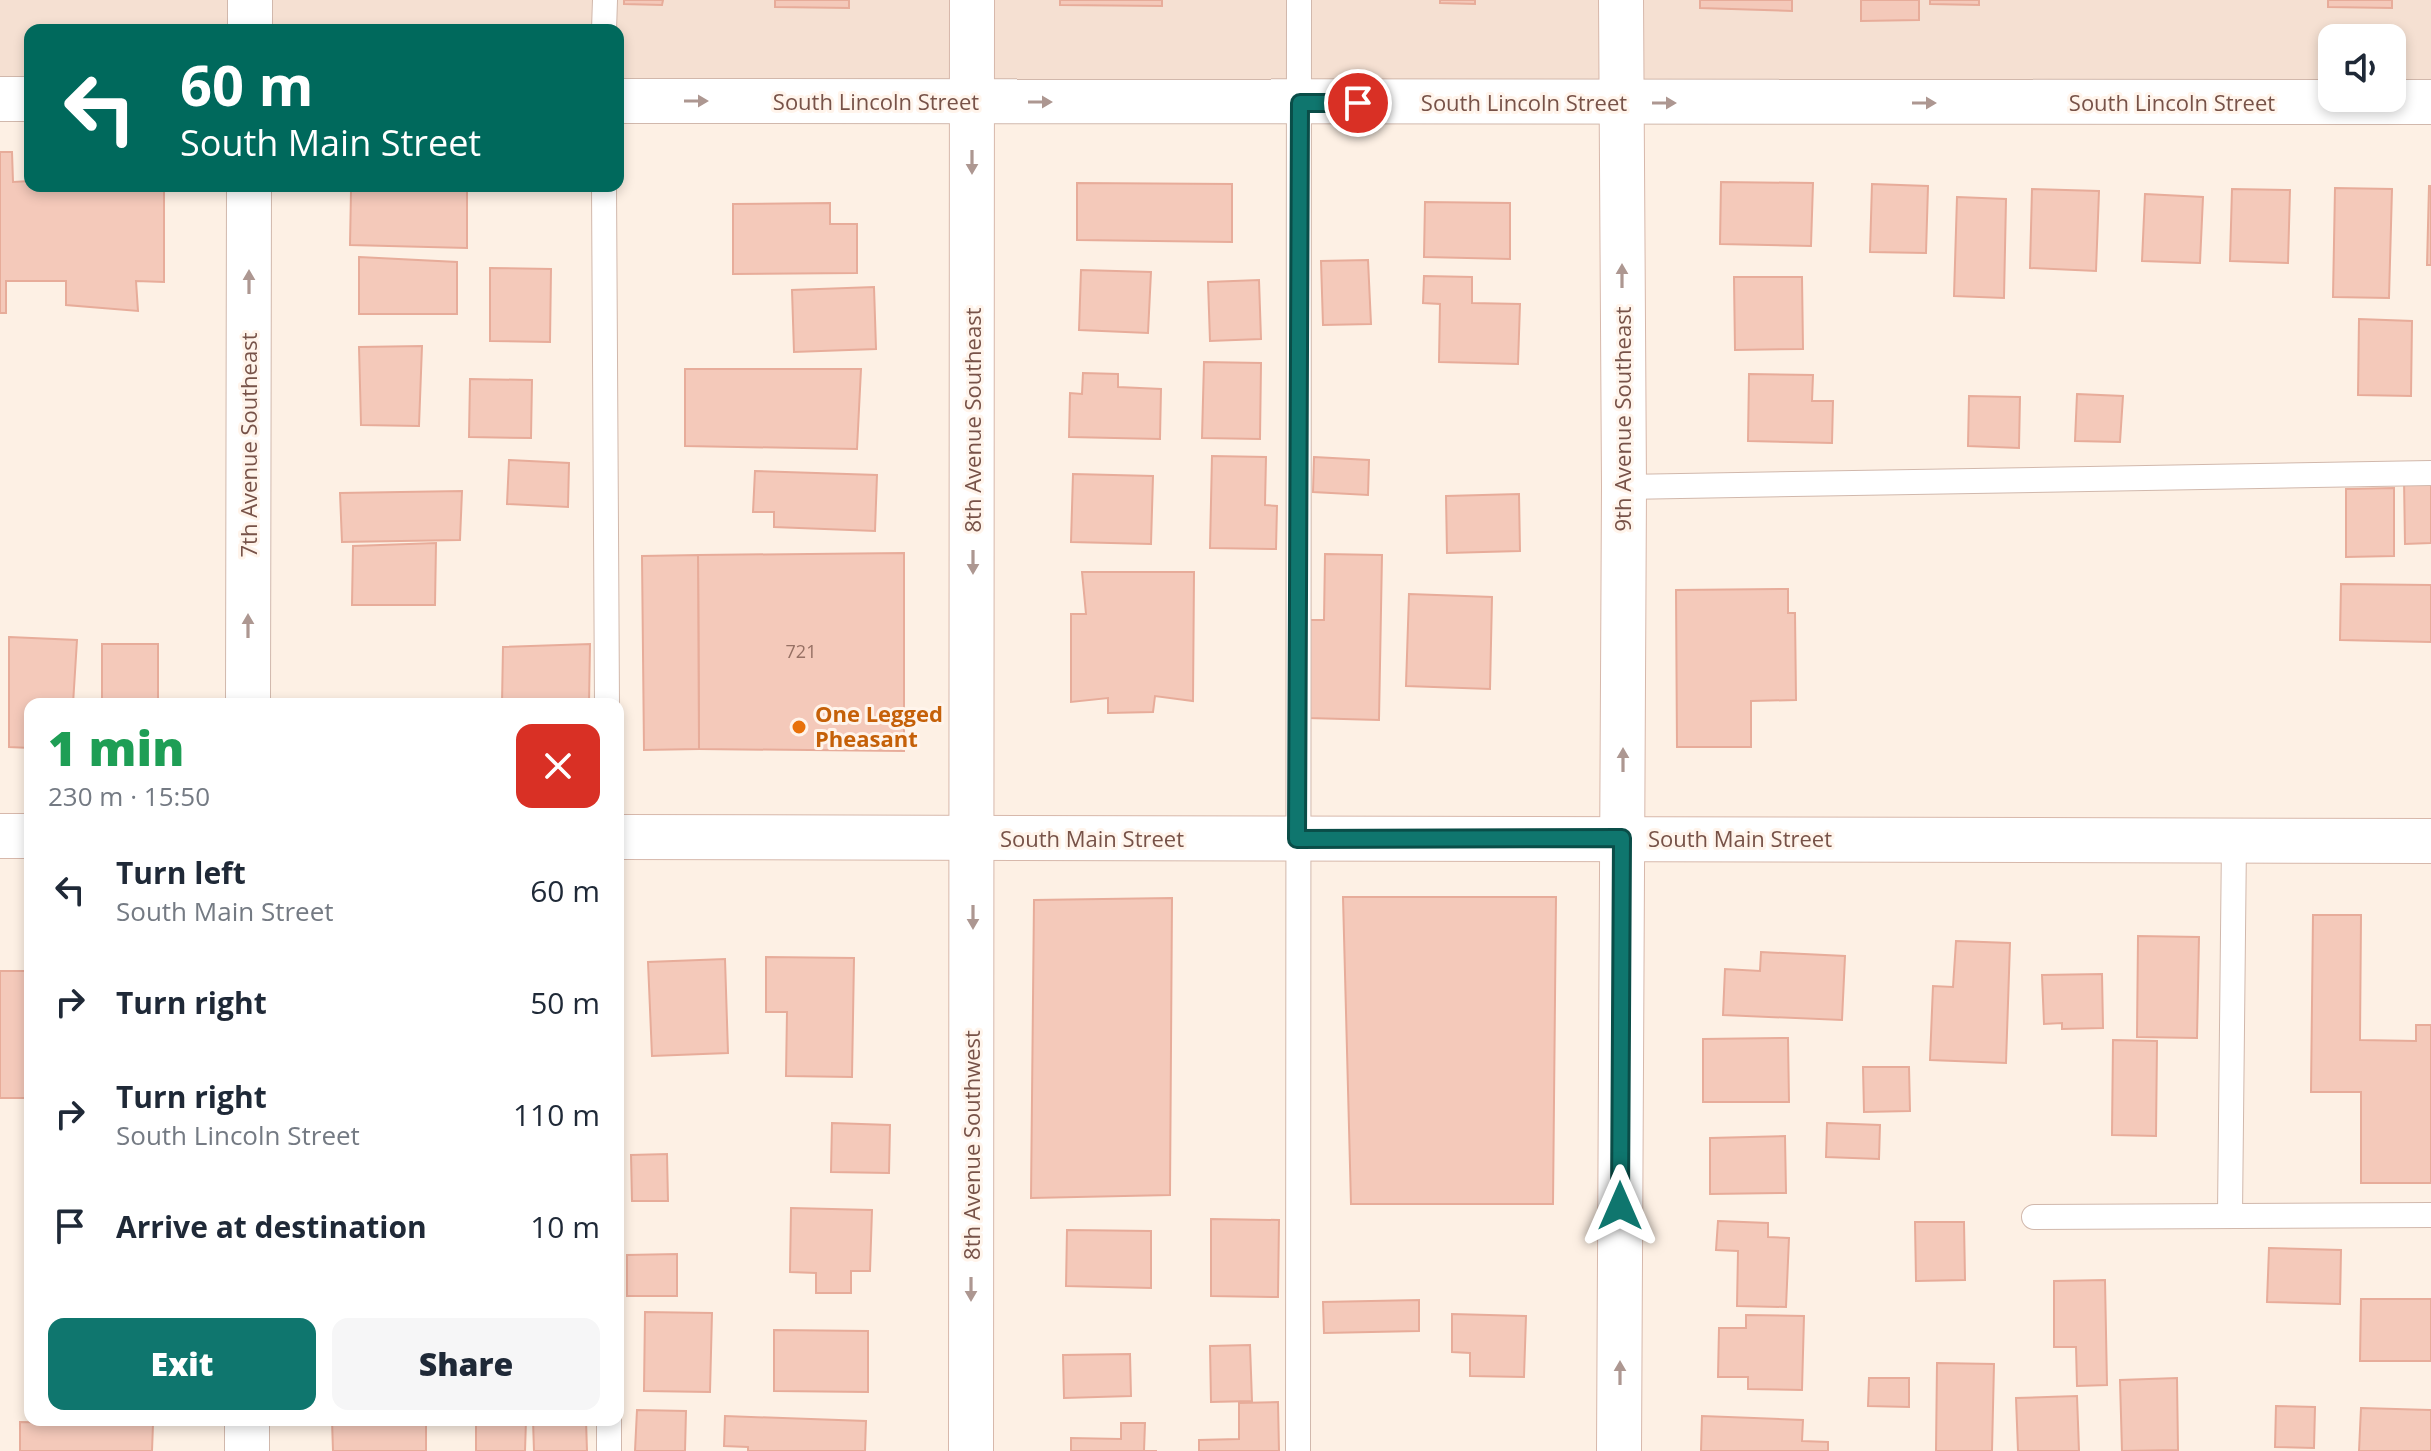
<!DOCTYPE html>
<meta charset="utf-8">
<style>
body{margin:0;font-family:"Open Sans",sans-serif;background:#f6f6f7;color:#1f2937;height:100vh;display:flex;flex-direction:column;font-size:30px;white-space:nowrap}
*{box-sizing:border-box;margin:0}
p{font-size:26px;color:#747a83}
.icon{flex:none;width:44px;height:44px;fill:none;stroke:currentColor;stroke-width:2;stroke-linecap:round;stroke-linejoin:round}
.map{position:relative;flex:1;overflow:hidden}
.side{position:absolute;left:24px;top:698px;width:600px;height:728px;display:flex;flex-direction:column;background:#fff;border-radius:16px;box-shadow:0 4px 12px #0003}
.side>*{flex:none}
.banner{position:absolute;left:24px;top:24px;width:600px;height:168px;border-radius:16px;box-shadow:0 4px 12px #0003;background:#00695c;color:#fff;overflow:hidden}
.controls{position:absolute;left:2318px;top:24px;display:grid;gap:16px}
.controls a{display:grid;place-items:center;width:88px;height:88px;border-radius:16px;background:#fff;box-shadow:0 4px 12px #0003;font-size:40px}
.pin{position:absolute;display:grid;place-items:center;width:68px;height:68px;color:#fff;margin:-34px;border:4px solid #fff;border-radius:50%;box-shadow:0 2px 8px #0007}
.me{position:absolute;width:88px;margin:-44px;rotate:0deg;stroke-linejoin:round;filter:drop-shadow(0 0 6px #0008)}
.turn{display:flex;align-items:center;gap:28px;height:168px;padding:0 24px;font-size:36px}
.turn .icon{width:104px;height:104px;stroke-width:2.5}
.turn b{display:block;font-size:56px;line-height:68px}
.round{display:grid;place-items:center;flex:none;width:84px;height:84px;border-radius:16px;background:#f6f6f7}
.overview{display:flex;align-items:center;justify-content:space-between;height:136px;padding:0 24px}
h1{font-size:48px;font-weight:800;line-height:60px;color:#1e9e55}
.action{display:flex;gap:16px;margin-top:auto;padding:16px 24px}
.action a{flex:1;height:92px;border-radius:16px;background:#0f766e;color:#fff;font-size:32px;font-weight:800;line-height:92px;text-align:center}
.action a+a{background:#f6f6f7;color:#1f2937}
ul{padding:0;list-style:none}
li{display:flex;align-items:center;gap:24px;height:112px;padding:0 24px}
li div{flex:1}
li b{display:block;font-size:30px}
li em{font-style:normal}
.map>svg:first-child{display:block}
.residential{fill:#f5e0d2;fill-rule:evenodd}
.building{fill:#f4c9ba;stroke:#e7ac9a;stroke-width:2}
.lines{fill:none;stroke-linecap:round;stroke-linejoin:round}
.lane-casing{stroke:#d1b8ac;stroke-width:26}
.street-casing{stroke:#d1b8ac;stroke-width:46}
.secondary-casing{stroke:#d7b8ab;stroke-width:46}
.lane{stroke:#fff;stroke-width:24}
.street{stroke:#fff;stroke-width:44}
.secondary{stroke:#fff;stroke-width:44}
.oneway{fill:#ad9791}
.route-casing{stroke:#0a4d48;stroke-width:20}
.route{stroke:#0f766e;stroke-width:14}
.food-dot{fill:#e8710a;stroke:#fff4eb;stroke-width:3}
.labels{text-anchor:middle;stroke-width:6;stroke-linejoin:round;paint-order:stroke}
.number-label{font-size:18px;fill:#967064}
.street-label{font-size:22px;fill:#775248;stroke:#fff4eb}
.food-label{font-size:22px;font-weight:bold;fill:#c56008;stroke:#fff4eb;text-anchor:start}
</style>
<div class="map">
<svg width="2431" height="1451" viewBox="0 0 2431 1451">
<rect width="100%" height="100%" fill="#fdf0e4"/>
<path class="residential" d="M0 0H2431V102L618 100V30H30V99H0ZM2332 38H2392V98H2332Z"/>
<g class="building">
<path d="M624 0H663L662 5 624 4Z"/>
<path d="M775 0H849V8L775 7Z"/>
<path d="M1060 0H1162V6L1060 5Z"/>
<path d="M1440 0H1475V4L1440 3Z"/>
<path d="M1700 0H1792V11L1700 8Z"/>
<path d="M1861 0H1919V20L1861 21Z"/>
<path d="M1930 0H1979V5L1930 4Z"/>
<path d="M2328 0H2392V8L2328 7Z"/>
<path d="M0 152H12L13 182 30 181V186H143L164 190V282L136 281 138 311 66 305V281H6V313H0Z"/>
<path d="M1721 182 1813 183 1811 246 1720 244Z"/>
<path d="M1077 183 1232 184V242L1077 240Z"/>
<path d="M1872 184 1928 186 1926 253 1870 252Z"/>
<path d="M2429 186H2431V265H2427Z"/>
<path d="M2335 188 2392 189 2389 298 2333 297Z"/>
<path d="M467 189V248L350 245 351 191Z"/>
<path d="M2032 189 2099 191 2096 271 2030 268Z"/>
<path d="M2232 189 2290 190 2288 263 2230 261Z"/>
<path d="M2145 194 2203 197 2200 263 2142 261Z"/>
<path d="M1957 197 2006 199 2004 298 1954 296Z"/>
<path d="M1425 202 1510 203V259L1424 257Z"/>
<path d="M830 203V224H857V273L733 274V204Z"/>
<path d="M359 257 457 262V314H359Z"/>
<path d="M1368 260 1371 324 1323 325 1321 261Z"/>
<path d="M490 268 551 269 550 342 490 341Z"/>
<path d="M1081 270 1151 272 1148 333 1079 330Z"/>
<path d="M1424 276 1472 277V303L1520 304 1518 364 1439 362 1440 304 1423 303Z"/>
<path d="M1734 277H1802L1803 349 1735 350Z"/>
<path d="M1259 280 1261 339 1210 341 1208 282Z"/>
<path d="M874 287 876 349 794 352 792 290Z"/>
<path d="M2359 319 2412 321 2411 396 2358 395Z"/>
<path d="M422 346 419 426 361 425 359 347Z"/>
<path d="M1204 362 1261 363 1260 439 1202 438Z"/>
<path d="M685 369H861L857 449 685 446Z"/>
<path d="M1083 373 1118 374V387L1161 389 1160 439 1069 437 1070 393 1082 394Z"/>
<path d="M1749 374 1813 375 1812 401H1833L1832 443 1748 441Z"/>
<path d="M470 379 532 380 531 438 469 437Z"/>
<path d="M2077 394 2123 396 2120 442 2075 441Z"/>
<path d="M1969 396 2020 397 2019 448 1968 446Z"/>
<path d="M1212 456 1266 457 1265 505 1277 506 1276 549 1210 548Z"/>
<path d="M1314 457 1369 460 1368 495 1313 492Z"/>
<path d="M509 460 569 463 568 507 507 504Z"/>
<path d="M755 471 877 475 875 531 774 527V512H753Z"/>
<path d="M1073 474 1153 476 1151 544 1071 542Z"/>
<path d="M2431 478V543L2405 544 2404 479Z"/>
<path d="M2394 488V556L2346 557V489Z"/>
<path d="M462 491 460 540 342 542 340 493Z"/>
<path d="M1519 494 1520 551 1447 553 1446 496Z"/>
<path d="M436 543 435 605H352L353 546Z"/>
<path d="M904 553V751L699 749 698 555Z"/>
<path d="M1325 554 1382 555 1379 720 1308 718 1310 620H1324Z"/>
<path d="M698 555 699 749 644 750 642 556Z"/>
<path d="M1082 572H1194L1193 701 1155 696 1153 712 1108 713V698L1071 702V614H1086Z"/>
<path d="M2341 584 2431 585V642L2340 640Z"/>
<path d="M1788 589V613H1795L1796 700 1751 701V747H1677L1676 590Z"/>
<path d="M1409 594 1492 597 1490 689 1406 686Z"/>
<path d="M9 637 77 640 73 704H30V748L9 747Z"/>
<rect x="102" y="644" width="56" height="60"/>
<path d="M590 644 589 704H502L503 647Z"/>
<path d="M1343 897H1556L1553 1204H1351Z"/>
<path d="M1172 898 1170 1195 1031 1198 1034 900Z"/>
<path d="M2313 915H2361L2360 1040 2416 1041V1025H2431V1183H2361V1092H2311Z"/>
<path d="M2138 936 2199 937 2197 1038 2137 1037Z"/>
<path d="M1956 941 2010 943 2006 1063 1930 1060 1933 986 1953 987Z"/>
<path d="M1761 952 1845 956 1842 1020 1723 1015 1725 969 1760 971Z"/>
<path d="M766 957 854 958 852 1077 786 1076 787 1012H766Z"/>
<path d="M725 959 728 1053 652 1056 648 962Z"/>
<rect x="0" y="971" width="30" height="127"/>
<path d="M2102 974 2103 1028 2062 1029V1023L2044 1024 2042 975Z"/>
<path d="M1788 1038 1789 1102H1703V1039Z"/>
<path d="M2113 1040 2157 1041 2156 1136 2112 1135Z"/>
<path d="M1863 1067H1909L1910 1111 1864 1112Z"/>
<path d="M832 1123 890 1125 889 1173 831 1172Z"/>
<path d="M1827 1123 1880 1125 1879 1159 1826 1157Z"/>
<path d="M1785 1136 1786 1193 1710 1194V1138Z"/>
<path d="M667 1154 668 1201H632L631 1155Z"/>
<path d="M791 1208 872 1210 870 1271H851V1293H816V1273L790 1272Z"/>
<path d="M1211 1219 1279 1220 1278 1297 1211 1296Z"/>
<path d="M1718 1221 1768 1223V1237L1789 1238 1786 1307 1737 1306 1738 1251 1716 1250Z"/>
<path d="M1915 1222H1964L1965 1280 1916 1281Z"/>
<path d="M1067 1230 1151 1231V1288L1066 1286Z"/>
<path d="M2269 1248 2341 1250 2340 1304 2267 1302Z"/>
<path d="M677 1254V1296H627V1255Z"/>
<path d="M2105 1280 2107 1385 2077 1386 2076 1347H2054V1281Z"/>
<path d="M2361 1299H2431V1361H2360Z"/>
<path d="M1419 1300V1331L1324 1333 1323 1302Z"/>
<path d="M645 1312 712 1313 710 1392 644 1391Z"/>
<path d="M1452 1314 1526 1316 1524 1377 1470 1376V1353L1452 1352Z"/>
<path d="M1746 1315 1804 1316 1802 1390 1748 1389V1377H1718L1719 1328H1746Z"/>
<path d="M774 1330 868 1331V1392L774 1391Z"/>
<path d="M1250 1345 1252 1401 1211 1402 1210 1346Z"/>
<path d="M1130 1354 1131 1396 1064 1398 1063 1355Z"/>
<path d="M1937 1363 1994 1364 1992 1451H1936Z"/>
<path d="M1869 1378H1909V1407L1868 1406Z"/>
<path d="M2177 1378 2178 1450 2122 1451 2120 1380Z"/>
<path d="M2077 1396 2079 1451H2018L2016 1398Z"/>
<path d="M1278 1402 1279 1451H1199V1440L1239 1439V1403Z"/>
<path d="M2276 1406 2315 1407 2314 1448 2275 1447Z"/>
<path d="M2361 1408 2431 1410V1451H2359Z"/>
<path d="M637 1410 686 1411 685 1451H635Z"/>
<path d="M725 1416 866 1421 865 1451H748V1447L724 1446Z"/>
<path d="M1702 1416 1803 1420 1802 1441 1828 1442V1451H1701Z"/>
<path d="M332 1420H469V1424L426 1425V1451H333Z"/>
<path d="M476 1420H526L525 1451H476Z"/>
<path d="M533 1420H586L587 1451H534Z"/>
<path d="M20 1422 153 1424 152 1451H20Z"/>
<path d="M1121 1423H1145L1144 1451H1157H1071V1438L1121 1439Z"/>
</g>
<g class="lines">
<g class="lane-casing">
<g id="lane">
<path d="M604 30 605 0"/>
<path d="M604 186 607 704"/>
<path d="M1624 487 2431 473"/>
<path d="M2230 1214 2234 840"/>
<path d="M2034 1217 2431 1215"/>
<path d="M609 1420V1451"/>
<path d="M1298 1451 1299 0"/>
</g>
</g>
<g class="street-casing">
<g id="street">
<path d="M250 30V0"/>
<path d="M0 99H30"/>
<path d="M618 101 2431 102"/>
<path d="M248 704 249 186"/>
<path d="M247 1420V1451"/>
</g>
</g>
<g class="secondary-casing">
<g id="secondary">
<path d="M0 836H30"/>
<path d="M618 837 2431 841"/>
<path d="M971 1451 972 0"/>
<path d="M1619 1451 1624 487 1621 0"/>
</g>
</g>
<use href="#lane" class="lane"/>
<use href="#street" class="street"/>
<use href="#secondary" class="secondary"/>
</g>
<defs><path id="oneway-solid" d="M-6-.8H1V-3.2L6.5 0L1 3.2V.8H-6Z" transform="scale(2)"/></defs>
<g class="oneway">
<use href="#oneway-solid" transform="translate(696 101)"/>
<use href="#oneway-solid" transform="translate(1040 102)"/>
<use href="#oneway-solid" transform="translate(1664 103)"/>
<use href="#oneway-solid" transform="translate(1924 103)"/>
<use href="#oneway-solid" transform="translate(972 162) rotate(90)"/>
<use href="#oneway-solid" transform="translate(1622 276) rotate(-90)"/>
<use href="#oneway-solid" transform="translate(249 282) rotate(-90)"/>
<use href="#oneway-solid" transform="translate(973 562) rotate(90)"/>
<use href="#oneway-solid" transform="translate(248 626) rotate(-90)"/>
<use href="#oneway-solid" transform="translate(1623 760) rotate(-90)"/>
<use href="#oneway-solid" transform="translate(973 917) rotate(90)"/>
<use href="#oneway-solid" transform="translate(971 1289) rotate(90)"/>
<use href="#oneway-solid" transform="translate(1620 1373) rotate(-90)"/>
</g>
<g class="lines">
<g class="route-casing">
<path id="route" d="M1358 103H1300L1297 839 1622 838 1620 1206"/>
</g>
<use href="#route" class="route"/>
</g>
<circle class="food-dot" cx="799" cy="727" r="8"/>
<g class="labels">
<g class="number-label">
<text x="801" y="658">721</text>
</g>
<g class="street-label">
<text x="876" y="110">South Lincoln Street</text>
<text x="1524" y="111">South Lincoln Street</text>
<text x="2172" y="111">South Lincoln Street</text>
<text transform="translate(1623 419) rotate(-90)" y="8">9th Avenue Southeast</text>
<text transform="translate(973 420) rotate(-90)" y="8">8th Avenue Southeast</text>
<text transform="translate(249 445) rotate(-90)" y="8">7th Avenue Southeast</text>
<text x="1092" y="847">South Main Street</text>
<text x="1740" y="847">South Main Street</text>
<text transform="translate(972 1145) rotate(-90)" y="8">8th Avenue Southwest</text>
</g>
<g class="food-label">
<text x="815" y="722">One Legged<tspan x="815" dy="25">Pheasant</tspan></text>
</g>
</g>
</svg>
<div class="controls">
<a><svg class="icon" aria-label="sound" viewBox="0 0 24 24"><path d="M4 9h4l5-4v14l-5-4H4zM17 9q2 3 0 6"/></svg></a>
</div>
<div class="pin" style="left:1358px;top:103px;background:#d93025"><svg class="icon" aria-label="arrive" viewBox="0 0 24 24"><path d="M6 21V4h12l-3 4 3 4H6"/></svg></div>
<svg class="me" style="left:1620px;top:1206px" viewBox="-20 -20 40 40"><path d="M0-17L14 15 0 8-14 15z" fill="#0f766e" stroke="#fff" stroke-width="4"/></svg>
<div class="banner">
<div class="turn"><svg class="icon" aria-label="left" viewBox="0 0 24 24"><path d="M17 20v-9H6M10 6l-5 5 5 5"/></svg><div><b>60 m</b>South Main Street</div></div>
</div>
<section class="side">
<div class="overview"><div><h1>1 min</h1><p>230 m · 15:50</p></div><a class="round" style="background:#d93025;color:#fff"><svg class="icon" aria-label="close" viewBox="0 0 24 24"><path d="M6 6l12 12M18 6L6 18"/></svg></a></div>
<ul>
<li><svg class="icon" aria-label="left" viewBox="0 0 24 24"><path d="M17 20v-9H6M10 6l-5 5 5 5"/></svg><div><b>Turn left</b><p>South Main Street</p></div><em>60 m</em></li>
<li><svg class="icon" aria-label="right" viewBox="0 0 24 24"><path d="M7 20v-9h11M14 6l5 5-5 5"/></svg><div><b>Turn right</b></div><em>50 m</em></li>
<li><svg class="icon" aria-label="right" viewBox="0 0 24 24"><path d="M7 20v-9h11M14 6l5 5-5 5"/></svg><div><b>Turn right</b><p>South Lincoln Street</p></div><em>110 m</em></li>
<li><svg class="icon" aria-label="arrive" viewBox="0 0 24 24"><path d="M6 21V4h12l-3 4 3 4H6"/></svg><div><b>Arrive at destination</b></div><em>10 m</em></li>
</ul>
<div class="action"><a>Exit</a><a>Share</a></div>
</section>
</div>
